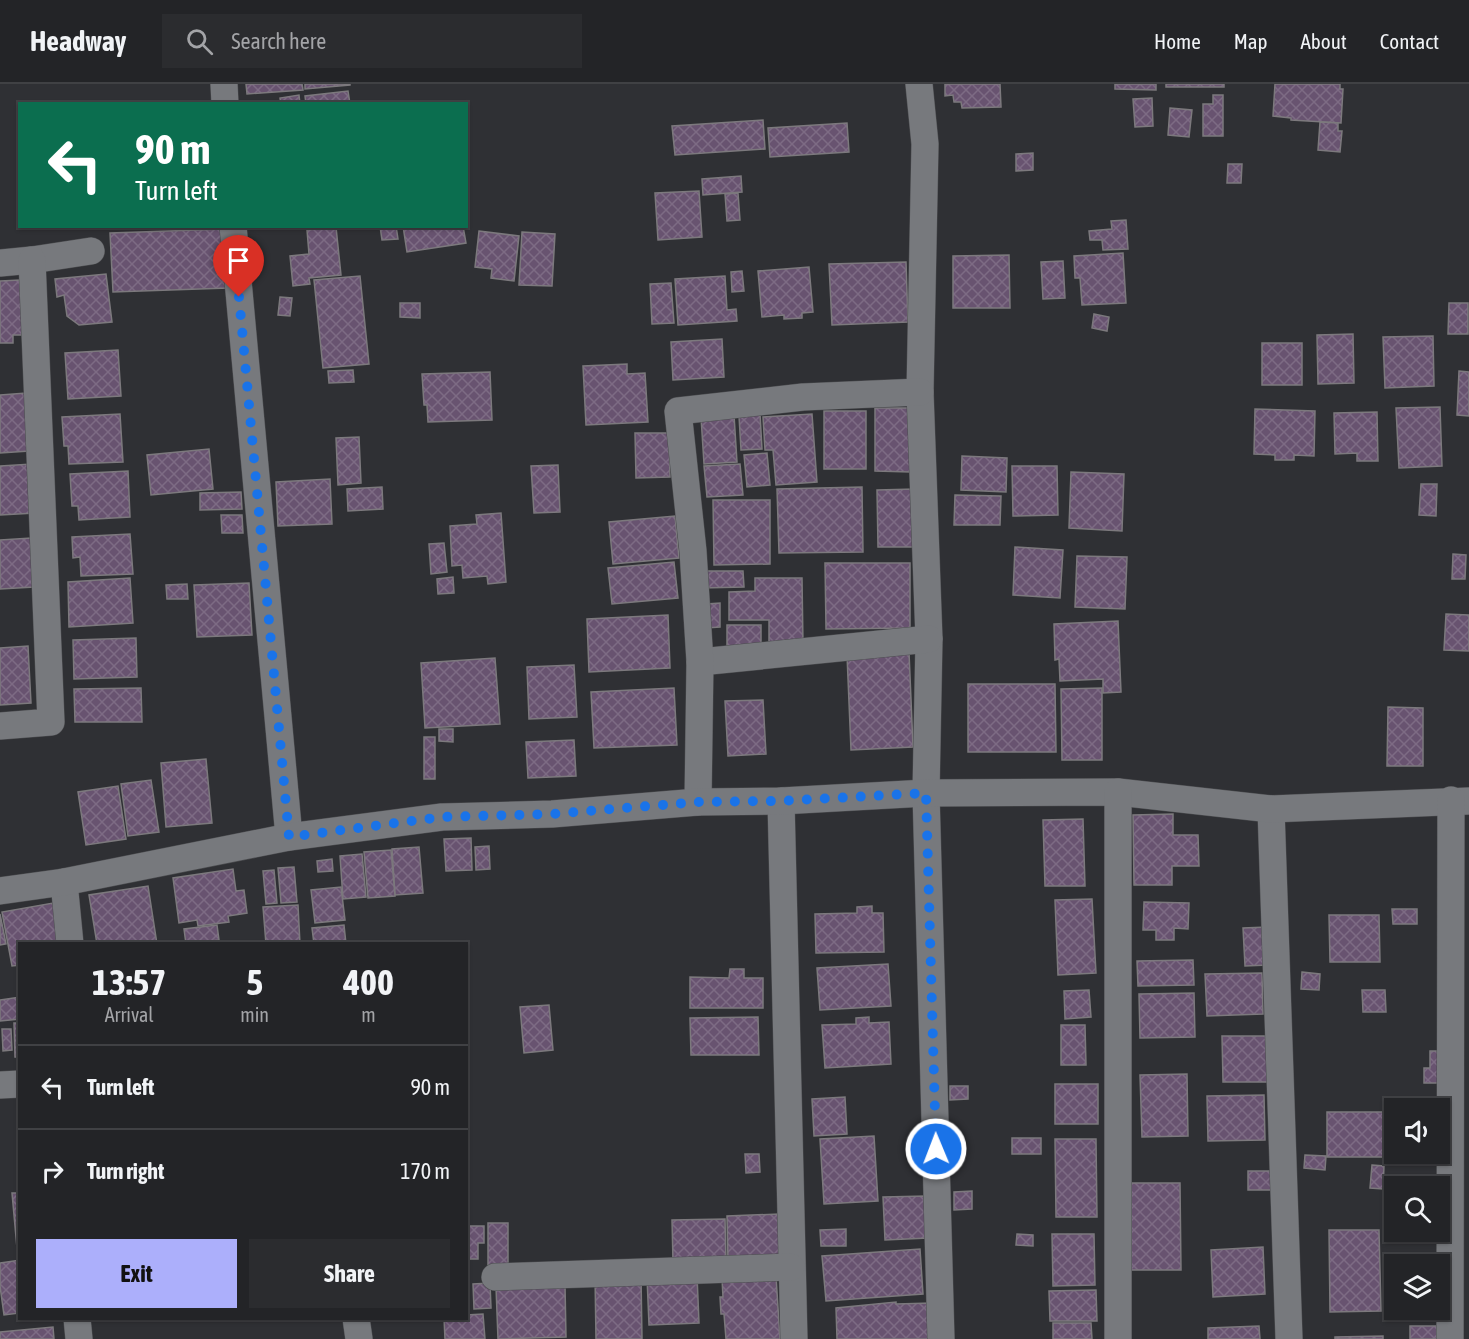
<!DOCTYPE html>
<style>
body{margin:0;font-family:"Asap Condensed",sans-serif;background:#2b2c2f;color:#f1f3f6;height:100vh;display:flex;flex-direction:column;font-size:22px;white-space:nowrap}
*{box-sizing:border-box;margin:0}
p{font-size:20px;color:#a3a4a7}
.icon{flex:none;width:33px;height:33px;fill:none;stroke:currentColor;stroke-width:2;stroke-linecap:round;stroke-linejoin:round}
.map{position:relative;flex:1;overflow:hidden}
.details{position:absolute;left:18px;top:858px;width:450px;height:378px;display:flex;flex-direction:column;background:#232427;border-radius:0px;box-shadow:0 2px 4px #0004,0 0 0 2px #404144}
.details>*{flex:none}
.top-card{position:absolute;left:18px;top:18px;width:450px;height:126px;border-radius:0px;box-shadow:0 2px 4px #0004,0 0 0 2px #404144;background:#0b6e4f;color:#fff;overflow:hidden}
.controls{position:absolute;left:1384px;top:1014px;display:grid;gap:12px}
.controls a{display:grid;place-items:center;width:66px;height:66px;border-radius:0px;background:#232427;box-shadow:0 2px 4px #0004,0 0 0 2px #404144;font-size:30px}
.pin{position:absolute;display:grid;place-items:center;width:51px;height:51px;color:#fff;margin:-62px -26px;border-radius:50% 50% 50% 0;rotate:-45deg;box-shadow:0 0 6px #0007}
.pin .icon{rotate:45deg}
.me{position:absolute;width:66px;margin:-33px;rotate:359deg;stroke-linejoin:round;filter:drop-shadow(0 0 4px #0008)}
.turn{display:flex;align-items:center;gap:21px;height:126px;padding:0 18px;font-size:27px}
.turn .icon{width:78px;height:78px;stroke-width:2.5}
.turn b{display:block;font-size:42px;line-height:51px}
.eta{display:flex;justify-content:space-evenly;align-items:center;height:102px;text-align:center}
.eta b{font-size:36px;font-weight:700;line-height:42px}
.button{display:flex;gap:12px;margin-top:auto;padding:12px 18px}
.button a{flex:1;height:69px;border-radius:0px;background:#acaffb;color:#111;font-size:24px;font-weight:700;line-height:69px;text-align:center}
.button a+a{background:#2b2c2f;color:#f1f3f6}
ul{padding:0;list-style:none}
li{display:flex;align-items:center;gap:18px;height:84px;padding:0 18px;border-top:2px solid #404144}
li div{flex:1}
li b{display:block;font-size:22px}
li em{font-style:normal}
header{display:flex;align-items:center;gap:36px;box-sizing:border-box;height:84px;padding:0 30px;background:#232427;border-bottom:2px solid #404144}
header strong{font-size:28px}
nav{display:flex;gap:33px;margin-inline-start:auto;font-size:21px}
.search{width:420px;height:54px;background:#2b2c2f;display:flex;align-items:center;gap:15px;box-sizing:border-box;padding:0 21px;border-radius:0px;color:#a3a4a7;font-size:22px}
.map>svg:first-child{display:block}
.building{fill:url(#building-cross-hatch);stroke:#7c797d;stroke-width:1.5}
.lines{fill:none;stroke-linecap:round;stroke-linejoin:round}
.minor-casing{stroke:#4c4d50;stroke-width:28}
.minor{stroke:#77797d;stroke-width:27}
.route{stroke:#1a73e8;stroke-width:10;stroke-dasharray:0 18}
</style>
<header>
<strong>Headway</strong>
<div class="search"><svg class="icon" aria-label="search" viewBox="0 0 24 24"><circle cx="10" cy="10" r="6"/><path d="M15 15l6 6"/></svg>Search here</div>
<nav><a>Home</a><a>Map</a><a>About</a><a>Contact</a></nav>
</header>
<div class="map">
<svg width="1469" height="1255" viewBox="0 0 1469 1255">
<defs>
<pattern id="building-cross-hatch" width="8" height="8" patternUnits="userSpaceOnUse" patternTransform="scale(1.5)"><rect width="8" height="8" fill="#685370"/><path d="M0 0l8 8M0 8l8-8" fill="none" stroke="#7d6b84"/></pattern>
</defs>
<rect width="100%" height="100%" fill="#2f3034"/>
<g class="building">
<path d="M246 0H302L303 6 247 10Z"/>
<path d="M305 0H350V1L305 5Z"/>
<path d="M945 0H1000L1001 23 962 24 961 18H954L953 11 945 12Z"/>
<path d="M1115 0H1156V6L1115 5Z"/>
<rect x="1166" y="0" width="58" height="3"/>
<path d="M1275 0H1340V5H1343L1341 39 1291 36V34L1273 32Z"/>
<path d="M348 7 350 20H306L305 12Z"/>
<path d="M299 11 300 20H281L280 14Z"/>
<path d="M1213 11H1223V52H1203V20H1213Z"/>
<path d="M1152 14 1153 42 1135 43 1133 15Z"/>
<path d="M1170 24 1192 26 1189 53 1168 51Z"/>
<path d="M763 36 765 65 675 71 672 42Z"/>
<path d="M1320 38 1338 39V47H1342L1340 68 1318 66Z"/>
<path d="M847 39 849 68 770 73 768 44Z"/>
<path d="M1033 69V86L1016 87V70Z"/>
<path d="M1228 80H1242L1241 99H1227Z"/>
<path d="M741 92 742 108 703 111 702 95Z"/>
<path d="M699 107 702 153 658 156 655 109Z"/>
<path d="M738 109 740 136 727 137 725 110Z"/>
<path d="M1126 136 1128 165 1103 166 1102 156H1090L1089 147 1112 145 1111 137Z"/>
<path d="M380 142H396L398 155 382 156Z"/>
<path d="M403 142H463L466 159 407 168Z"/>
<path d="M336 143 341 191 309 194 310 200 293 202 290 172 309 170 307 146Z"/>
<path d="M226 145 228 204 113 208 110 149Z"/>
<path d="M479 147 519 152 514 197 491 194 492 185 475 183Z"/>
<path d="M522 148 555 150 552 202 519 201Z"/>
<path d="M1123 169 1126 219 1082 221 1080 194H1075L1074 172Z"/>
<path d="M1009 171 1010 224H953V172Z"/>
<path d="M1063 177 1065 214 1043 215 1041 178Z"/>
<path d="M906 178 908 238 832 241 829 180Z"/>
<path d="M809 183 813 228 802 229V234L784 235V231L762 233 758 187Z"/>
<path d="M742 187 744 207 732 208 731 188Z"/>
<path d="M106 190 112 238 79 241 67 232 64 211 57 213 55 195Z"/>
<path d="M360 192 369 280 323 284 314 196Z"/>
<path d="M725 192 727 226 736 225 737 237 678 241 675 195Z"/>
<path d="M20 196 24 251H13V259H0V197Z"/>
<path d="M671 199 674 239 652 240 650 200Z"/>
<path d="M280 213 292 214 290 232 278 231Z"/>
<path d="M400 219H420V234L400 233Z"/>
<path d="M1449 219H1468V250H1448Z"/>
<path d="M1094 230 1109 233 1107 247 1092 244Z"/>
<path d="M1353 250 1354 299 1318 300 1317 251Z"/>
<path d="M1433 252 1434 302 1385 304 1383 253Z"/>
<path d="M722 255 724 293 673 296 671 258Z"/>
<rect x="1262" y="259" width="40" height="42"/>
<path d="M118 266 121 312 68 315 65 269Z"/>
<path d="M627 280V290L645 289 648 338 586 341 583 282Z"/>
<path d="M353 286 354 298 329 299 328 287Z"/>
<path d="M1459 287 1469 288V332L1457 331Z"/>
<path d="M490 288 492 336 428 338 427 321H424L422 290Z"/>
<path d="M26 309 29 367 0 369V311Z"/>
<path d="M1440 323 1442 382 1399 384 1396 324Z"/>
<path d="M875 324H910V388L875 387Z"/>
<path d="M1255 325 1315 327 1314 372 1294 371V376H1275V371L1254 370Z"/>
<rect x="824" y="327" width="42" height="58"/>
<path d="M1377 328 1378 377H1357V369L1335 370 1334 329Z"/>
<path d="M120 330 123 378 69 380 68 362H64L62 333Z"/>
<path d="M760 330 762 365 741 366 739 332Z"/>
<path d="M812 330 817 398 776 401 773 366H765L763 333Z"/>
<path d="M734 331 737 378 704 380 701 333Z"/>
<path d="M635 349H669L670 393 636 394Z"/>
<path d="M359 353 361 399 338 401 336 354Z"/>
<path d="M209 365 213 405 151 411 147 371Z"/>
<path d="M767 369 770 401 747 403 744 371Z"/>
<path d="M962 372 1007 374 1006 408 961 406Z"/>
<path d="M32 380 35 429 0 431V382Z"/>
<path d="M740 380 743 411 707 413 704 382Z"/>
<path d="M558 381 560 428 534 429 531 382Z"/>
<path d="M1012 382H1057L1058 431 1013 432Z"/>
<path d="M128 387 130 433 79 436 78 422H72L70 390Z"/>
<path d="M1071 388 1124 390 1122 447 1069 444Z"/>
<path d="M330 395 332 440 278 442 276 398Z"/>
<path d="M1421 400H1437L1436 432 1419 431Z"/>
<path d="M382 403 383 425 348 427 347 405Z"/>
<path d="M862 403 863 468 779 469 777 405Z"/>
<path d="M915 405 916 463H878L877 406Z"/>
<path d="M241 408 242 425 200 426V409Z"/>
<path d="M955 411 1001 412 1000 441H954Z"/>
<path d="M713 416H770V480L714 481Z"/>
<path d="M501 429 506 498 488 500 487 492 463 494 462 481 452 482 450 442 477 440 476 431Z"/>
<path d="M221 431H242L243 449H222Z"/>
<path d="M675 432 679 474 613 480 609 438Z"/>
<path d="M130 450 133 490 81 492 80 473 73 474 72 453Z"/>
<path d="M31 454 34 503 0 505V456Z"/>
<path d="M444 459 447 488 431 490 429 460Z"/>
<path d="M1015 463 1063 466 1060 514 1013 511Z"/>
<path d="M1453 470 1466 471 1465 495H1452Z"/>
<path d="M1077 472 1127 473 1125 525 1075 523Z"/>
<path d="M674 478 678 514 612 520 608 484Z"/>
<path d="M825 479H910V544L826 545Z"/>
<path d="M702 487H743L744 503 702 504Z"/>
<path d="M453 493 454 509 438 510 437 495Z"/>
<path d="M130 494 133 539 69 543 68 498Z"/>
<path d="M755 494H802L803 560H769V536H729V508L755 507Z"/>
<path d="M249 499 252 551 197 553 194 501Z"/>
<path d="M187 500 188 515H167L166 501Z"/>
<path d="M720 519V543L706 544V520Z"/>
<path d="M1446 530 1469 531V567L1444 566Z"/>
<path d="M668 531 670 584 589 588 587 535Z"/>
<path d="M1118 537 1121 608 1103 609V595L1060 597 1059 575 1055 576 1054 540Z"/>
<rect x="727" y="541" width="34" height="22"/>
<path d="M136 554 137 593 74 595 73 556Z"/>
<path d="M28 562 31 619 0 621V564Z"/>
<path d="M909 568 913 663 851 666 847 571Z"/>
<path d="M495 574 500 640 425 644 421 579Z"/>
<path d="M574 581 577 633 529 635 527 583Z"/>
<path d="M968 600H1055L1056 668H968Z"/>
<path d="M141 604 142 638H75L74 605Z"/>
<path d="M674 604 677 661 594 664 591 608Z"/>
<path d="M1102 604V676H1062L1061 605Z"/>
<path d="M763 616 766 670 728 672 725 617Z"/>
<path d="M1388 623 1423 624V682H1387Z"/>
<path d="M439 645H453V658L439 657Z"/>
<rect x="424" y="653" width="11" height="42"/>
<path d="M574 656 576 692 528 694 526 658Z"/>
<path d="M206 675 212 739 166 743 161 679Z"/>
<path d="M151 696 159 748 128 752 121 700Z"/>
<path d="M118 702 126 755 86 761 78 708Z"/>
<path d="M1173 730V751H1198L1199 782H1172V801H1134L1133 731Z"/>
<path d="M1083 735 1085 802H1045L1043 736Z"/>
<path d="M471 754 472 786 446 787 444 755Z"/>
<path d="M489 762 490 785 476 786 475 763Z"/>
<path d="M419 763 423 809 395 811 392 765Z"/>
<path d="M391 766 395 812 368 814 364 768Z"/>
<path d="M362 770 366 813 343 815 340 772Z"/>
<path d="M332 775 333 787 318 788 317 777Z"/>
<path d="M294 783 297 818 281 819 278 784Z"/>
<path d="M233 785 236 807 244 806 247 829 228 832 229 838 198 842 197 836 179 839 173 794Z"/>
<path d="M274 786 277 819 266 820 263 787Z"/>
<path d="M148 802 157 860H97L89 811Z"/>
<path d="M341 803 345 836 315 839 311 806Z"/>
<path d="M1092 815 1096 889 1058 891 1055 816Z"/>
<path d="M1144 818 1189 819 1188 845 1174 844V856H1156V846H1143Z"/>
<path d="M53 819 60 860H20V881L12 882 2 828Z"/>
<path d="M298 821 300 860H266L263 823Z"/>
<path d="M872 822V829H883L884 868 816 869 815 830 857 829V823Z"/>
<path d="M1392 825H1417V840H1393Z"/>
<path d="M0 830 6 860 0 861Z"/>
<path d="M1329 831H1379L1380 878H1330Z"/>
<path d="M217 841 219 856 186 860 184 845Z"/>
<path d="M344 841 346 860H314L312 844Z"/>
<path d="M1267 843 1268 881 1245 882 1243 844Z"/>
<path d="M1193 876 1194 901 1138 902 1137 877Z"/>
<path d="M888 880 891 922 820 926 817 884Z"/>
<path d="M730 885H744V894H763V924H690V893L729 894Z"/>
<path d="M1302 888 1320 890 1319 906 1301 905Z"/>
<path d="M1262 889 1263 930 1207 932 1205 890Z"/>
<path d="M1089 906 1091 933 1065 935 1064 907Z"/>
<path d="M1362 906H1385L1386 928H1363Z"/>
<path d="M1194 909 1195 953 1140 954 1139 910Z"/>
<path d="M20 913V935L0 937V916Z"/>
<path d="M549 921 553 966 524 969 520 923Z"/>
<path d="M758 933 759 971H691L690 934Z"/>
<path d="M869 933V939L889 938 891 980 825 984 822 941 856 940V934Z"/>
<path d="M14 939H20V973H15Z"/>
<path d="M1061 941H1085L1086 981H1061Z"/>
<path d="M2 945H11L12 966 3 967Z"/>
<path d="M1222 952H1268V998H1223Z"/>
<path d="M1430 967H1445L1446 999H1424V984H1430Z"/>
<path d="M1187 990 1188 1052 1142 1053 1140 991Z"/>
<rect x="1055" y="1000" width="43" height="40"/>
<path d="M950 1002H968V1015L950 1016Z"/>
<path d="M1264 1011 1265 1056 1208 1057 1207 1012Z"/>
<path d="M845 1013 847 1050 814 1052 812 1015Z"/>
<rect x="1327" y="1028" width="58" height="45"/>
<path d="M874 1052 878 1117 824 1120 820 1055Z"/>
<rect x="1012" y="1054" width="29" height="16"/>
<path d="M1055 1055H1096L1097 1133H1056Z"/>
<path d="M745 1070H759L760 1088 746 1089Z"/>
<path d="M1305 1071 1326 1072 1325 1086 1304 1084Z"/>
<path d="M1372 1081 1384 1082 1383 1105 1370 1104Z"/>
<rect x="1248" y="1087" width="23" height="19"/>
<path d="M1123 1099H1180L1181 1186H1124Z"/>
<path d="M972 1107V1125L954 1126V1108Z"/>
<path d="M12 1109H20V1164H17Z"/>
<path d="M926 1112 928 1154 885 1156 883 1113Z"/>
<path d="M779 1130 781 1177 728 1178 727 1132Z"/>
<path d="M725 1135 726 1177 673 1178 672 1136Z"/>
<rect x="488" y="1139" width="20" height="42"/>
<path d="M466 1142H484V1159H478V1175H466Z"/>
<path d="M846 1145V1162H821L820 1146Z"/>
<path d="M1329 1146H1379L1381 1227 1330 1228Z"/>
<path d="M1017 1150 1033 1151V1162L1016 1161Z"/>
<path d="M1052 1150H1094L1095 1201 1053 1202Z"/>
<path d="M1263 1163 1265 1210 1213 1213 1211 1166Z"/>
<path d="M920 1165 923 1210 826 1217 822 1172Z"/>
<path d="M20 1176V1230L19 1229 4 1231 0 1202V1179Z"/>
<path d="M697 1191 699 1239 649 1241 647 1193Z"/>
<path d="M595 1192H641L642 1255H596Z"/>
<path d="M776 1192 780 1255H726L724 1230H721L720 1213H723L722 1195Z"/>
<path d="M490 1199 491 1224 474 1225 473 1200Z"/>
<path d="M565 1201 566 1253 498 1255 496 1203Z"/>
<path d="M1096 1206 1097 1237H1050L1049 1207Z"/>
<path d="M896 1218V1220L931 1219 933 1255H837L836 1224Z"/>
<path d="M483 1230 485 1255H445L444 1234H466V1231Z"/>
<path d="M1053 1239H1091L1092 1255H1053Z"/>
<path d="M1259 1242 1260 1255H1208V1244Z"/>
<path d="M1410 1242H1443L1444 1255H1410Z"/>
<path d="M53 1243 54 1255H0V1248Z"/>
<path d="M1383 1252V1255H1335V1253Z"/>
</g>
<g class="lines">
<g class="minor-casing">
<g id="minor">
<path d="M224 0 225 20"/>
<path d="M919 0 925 60 920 308 929 555 926 709 941 1255"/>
<path d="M233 142 289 753"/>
<path d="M0 179 32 176 91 167"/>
<path d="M700 578 929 555"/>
<path d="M0 642 51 638 32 176"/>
<path d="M781 717 794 1255"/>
<path d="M698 718 700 578 693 467 678 327 803 313 920 308"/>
<path d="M1271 725 1289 1255"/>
<path d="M64 798 70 860"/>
<path d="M0 807 64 798 289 753 442 733 552 730 698 718 781 717 926 709 1118 708 1271 725 1469 717"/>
<path d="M0 1001 20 1000"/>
<path d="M495 1193 791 1183"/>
<path d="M77 1234 79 1255"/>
<path d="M356 1234 359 1255"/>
<path d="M1118 1255V708"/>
<path d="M1450 1255 1451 716"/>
</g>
</g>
<use href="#minor" class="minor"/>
</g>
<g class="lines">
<path class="route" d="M239 213 289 753 442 733 552 730 698 718 781 717 926 709 936 1065"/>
</g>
</svg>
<div class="controls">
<a><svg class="icon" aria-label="sound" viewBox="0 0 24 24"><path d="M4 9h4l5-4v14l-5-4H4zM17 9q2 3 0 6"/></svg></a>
<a><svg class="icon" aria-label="search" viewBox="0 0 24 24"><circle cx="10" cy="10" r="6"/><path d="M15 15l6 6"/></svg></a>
<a><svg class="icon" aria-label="layers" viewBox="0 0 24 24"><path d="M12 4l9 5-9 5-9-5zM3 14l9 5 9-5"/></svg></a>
</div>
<div class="pin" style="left:239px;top:213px;background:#d93025"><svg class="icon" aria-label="arrive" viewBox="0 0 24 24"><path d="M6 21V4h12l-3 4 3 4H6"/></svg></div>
<svg class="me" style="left:936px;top:1065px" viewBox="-20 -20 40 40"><circle r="17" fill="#1a73e8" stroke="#fff" stroke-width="3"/><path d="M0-11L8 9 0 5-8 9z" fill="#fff"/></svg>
<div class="top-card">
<div class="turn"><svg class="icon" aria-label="left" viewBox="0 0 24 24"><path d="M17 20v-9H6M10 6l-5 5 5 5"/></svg><div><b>90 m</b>Turn left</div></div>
</div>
<section class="details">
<div class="eta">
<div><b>13:57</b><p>Arrival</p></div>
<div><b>5</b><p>min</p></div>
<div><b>400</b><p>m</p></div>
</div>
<ul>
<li><svg class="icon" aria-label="left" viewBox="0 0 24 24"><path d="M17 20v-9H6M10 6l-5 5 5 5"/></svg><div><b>Turn left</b></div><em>90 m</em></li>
<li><svg class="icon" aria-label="right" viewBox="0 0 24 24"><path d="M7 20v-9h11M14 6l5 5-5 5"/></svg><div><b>Turn right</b></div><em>170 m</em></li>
</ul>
<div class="button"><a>Exit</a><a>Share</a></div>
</section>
</div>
